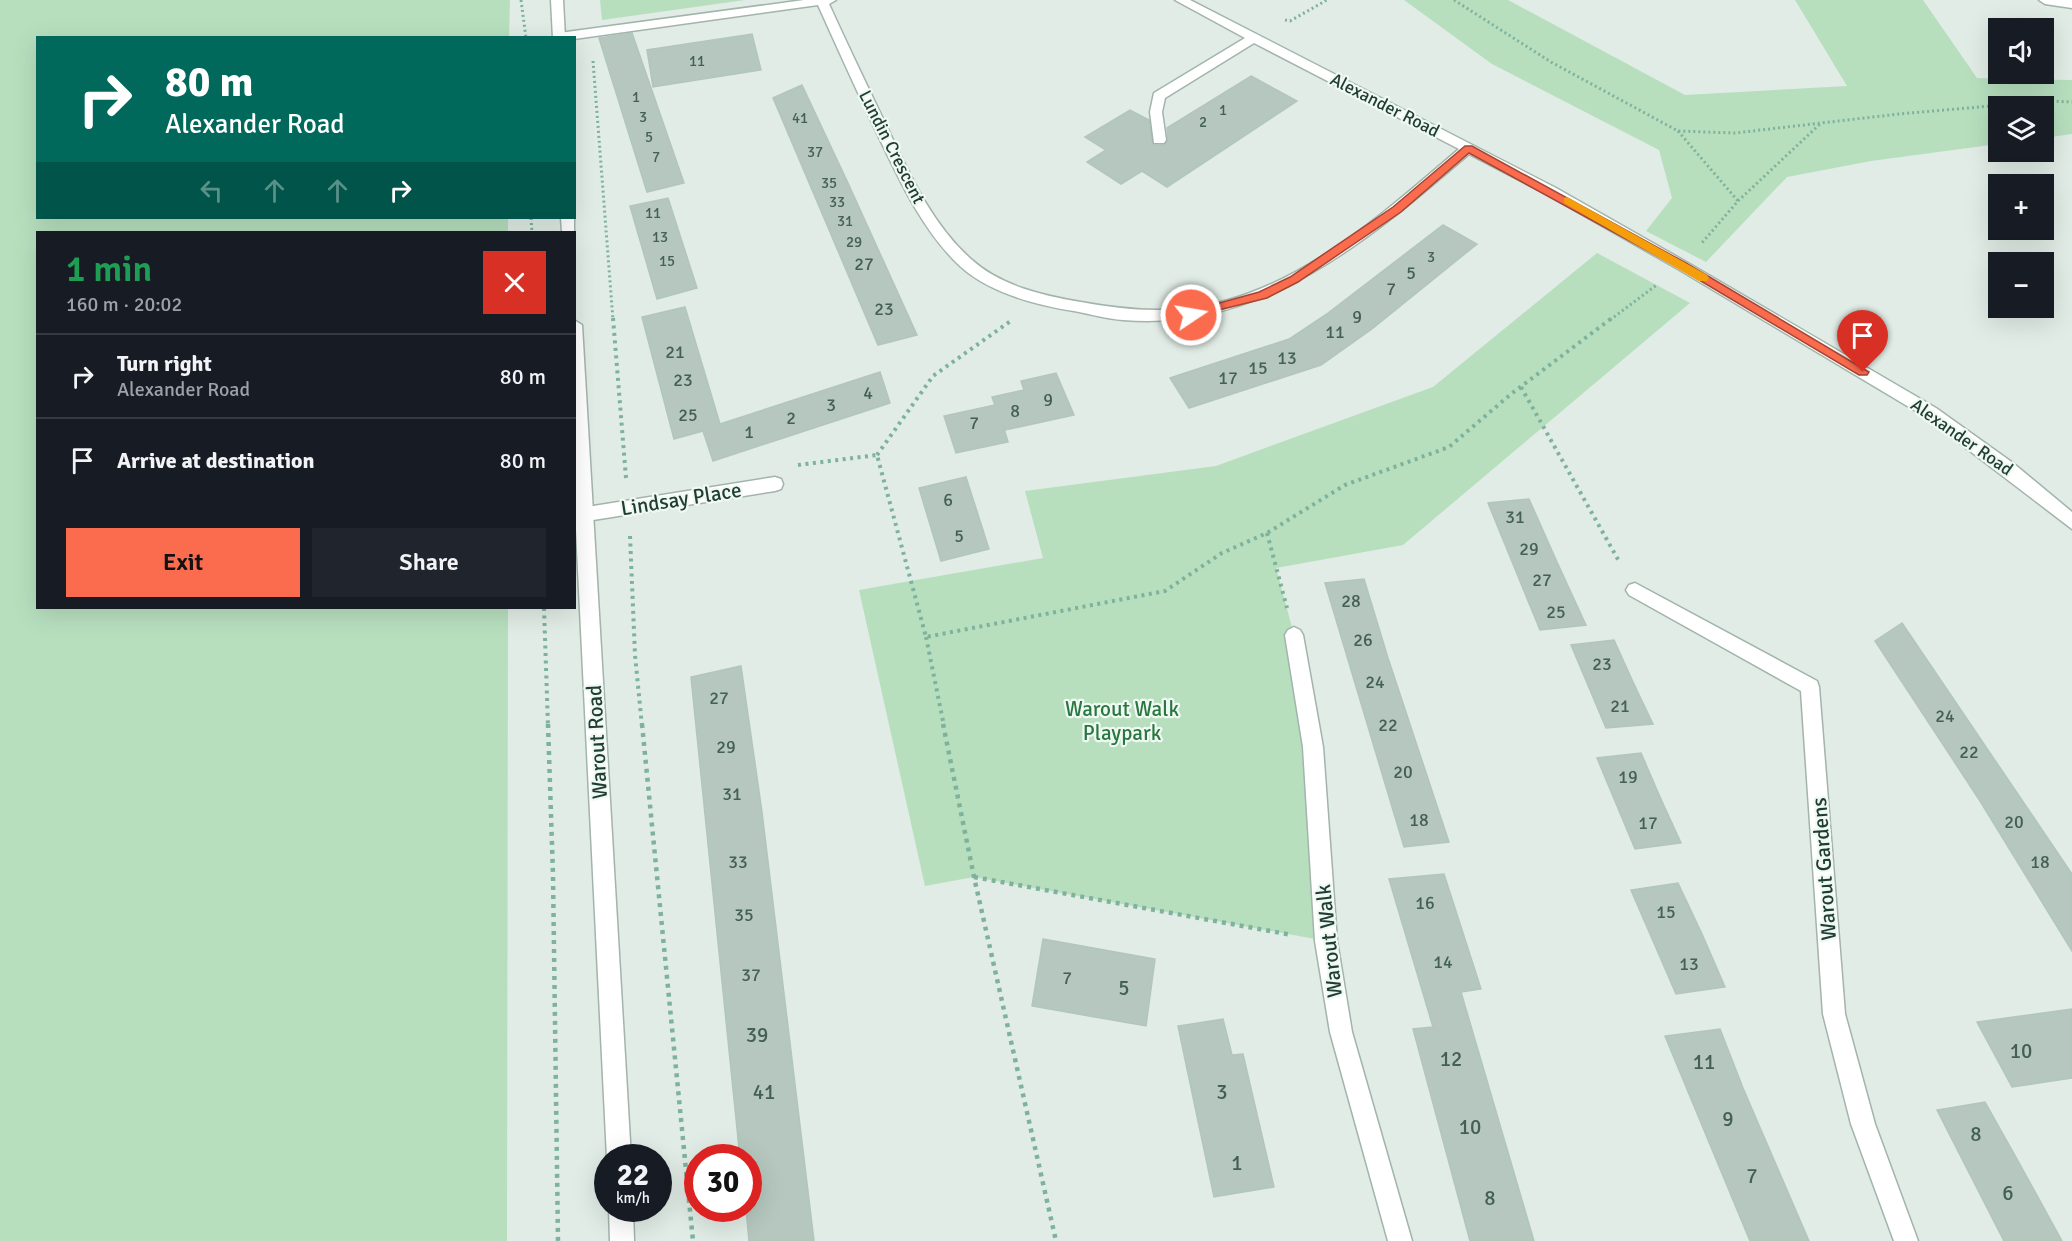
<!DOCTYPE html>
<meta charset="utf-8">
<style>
body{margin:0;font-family:Signika,sans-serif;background:#20242c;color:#f1f3f6;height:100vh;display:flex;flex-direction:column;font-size:22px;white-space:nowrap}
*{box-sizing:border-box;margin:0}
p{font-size:20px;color:#9ea1a6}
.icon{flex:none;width:33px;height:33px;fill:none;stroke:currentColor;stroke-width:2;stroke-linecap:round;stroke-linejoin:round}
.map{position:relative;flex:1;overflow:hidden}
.details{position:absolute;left:36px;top:231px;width:540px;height:378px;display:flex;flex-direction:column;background:#171b24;border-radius:0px;box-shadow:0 6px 24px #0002}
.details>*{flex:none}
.hud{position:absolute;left:36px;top:36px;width:540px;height:183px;border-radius:0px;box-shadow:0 6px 24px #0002;background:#00695c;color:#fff;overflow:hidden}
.controls{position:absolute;left:1988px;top:18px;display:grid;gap:12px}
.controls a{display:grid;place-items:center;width:66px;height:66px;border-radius:0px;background:#171b24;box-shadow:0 6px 24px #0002;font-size:30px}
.speed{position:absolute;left:594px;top:1144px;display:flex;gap:12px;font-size:30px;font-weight:700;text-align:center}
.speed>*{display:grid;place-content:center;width:78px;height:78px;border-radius:50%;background:#171b24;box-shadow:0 6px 24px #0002;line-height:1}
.speed small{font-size:15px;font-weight:400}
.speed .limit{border:9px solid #d22;background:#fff;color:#111}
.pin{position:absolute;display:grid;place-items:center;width:51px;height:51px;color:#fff;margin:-62px -26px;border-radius:50% 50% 50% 0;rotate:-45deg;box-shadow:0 0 6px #0007}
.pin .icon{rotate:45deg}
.me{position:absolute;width:66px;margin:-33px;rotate:78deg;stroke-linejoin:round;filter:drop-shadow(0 0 4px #0008)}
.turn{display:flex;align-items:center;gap:21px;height:126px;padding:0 30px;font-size:27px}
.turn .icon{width:78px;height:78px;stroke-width:2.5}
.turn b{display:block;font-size:42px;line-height:51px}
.lanes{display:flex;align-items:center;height:57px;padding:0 30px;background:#0003;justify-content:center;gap:30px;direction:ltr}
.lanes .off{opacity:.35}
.round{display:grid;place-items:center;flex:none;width:63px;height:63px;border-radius:0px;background:#20242c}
.overview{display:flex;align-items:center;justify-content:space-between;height:102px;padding:0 30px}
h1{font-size:36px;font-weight:600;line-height:45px;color:#1e9e55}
.cta{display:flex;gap:12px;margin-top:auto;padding:12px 30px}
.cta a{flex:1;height:69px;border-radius:0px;background:#fb6b4e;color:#111;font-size:24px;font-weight:600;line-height:69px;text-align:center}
.cta a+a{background:#20242c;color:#f1f3f6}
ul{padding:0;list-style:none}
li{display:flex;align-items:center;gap:18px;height:84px;padding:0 30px;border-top:2px solid #363941}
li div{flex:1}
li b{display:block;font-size:22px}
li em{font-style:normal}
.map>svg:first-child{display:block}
.green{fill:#b7dfbe}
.building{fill:#b5c7be;stroke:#b2c6bc;stroke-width:1.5}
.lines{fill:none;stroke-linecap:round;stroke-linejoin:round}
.minor-casing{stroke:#a2b4ac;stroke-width:3}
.tertiary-casing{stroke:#a2b4ac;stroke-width:3}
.path-far2{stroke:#7eb29d;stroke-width:3;stroke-dasharray:2 3;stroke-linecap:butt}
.path-far1{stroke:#7eb29d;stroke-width:4;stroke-dasharray:3 4.5;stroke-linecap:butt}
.path{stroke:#7eb29d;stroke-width:4.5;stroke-dasharray:4 5;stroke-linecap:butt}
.minor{fill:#fff;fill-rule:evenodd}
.tertiary{fill:#fff;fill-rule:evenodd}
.route{fill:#fb6b4e;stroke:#a34633;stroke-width:1.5}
.slow{fill:#f59e0b}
.labels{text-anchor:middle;stroke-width:4.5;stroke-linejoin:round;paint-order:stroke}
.far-number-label{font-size:15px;fill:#446056}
.far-street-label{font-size:18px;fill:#1f3d33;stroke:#f0f8f4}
.number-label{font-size:18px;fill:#446056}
.street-label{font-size:21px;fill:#1f3d33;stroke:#f0f8f4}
.park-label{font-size:21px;fill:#27773f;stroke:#f0f8f4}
.near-number-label{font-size:21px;fill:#446056}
</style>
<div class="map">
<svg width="2072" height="1241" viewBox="0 0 2072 1241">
<rect width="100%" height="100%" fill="#e0ece5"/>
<g class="green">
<path d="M0 0H510L509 37 38 38V218H508V232H38V608H508L507 1241H0Z"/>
<path d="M600 0H745L602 20Z"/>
<path d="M1404 0H1508L1685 95 1847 86 1795 0H1923L1977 78 2072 80V134L2043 138V106H1998V144L1871 161 1787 177 1706 262 1646 231 1672 198 1659 150 1492 64Z"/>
<path d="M1597 253 1690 303 1403 545 1276 568 1294 635 1326 941 974 877 925 886 859 590 1043 558 1025 491 1216 466 1433 387Z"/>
</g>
<g class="building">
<path d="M632 33 684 183 647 192 599 38Z"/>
<path d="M752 34 761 70 653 87 647 50Z"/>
<path d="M1251 76 1297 101 1167 187 1142 171 1121 184 1087 162 1106 150 1085 137 1130 110 1149 120 1153 145H1164L1168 140 1167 128Z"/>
<path d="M802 85 848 183 917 335 878 345 773 98Z"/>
<path d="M668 198 697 288 657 299 630 206Z"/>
<path d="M1443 225 1477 244 1372 329 1321 365 1189 408 1170 378 1289 339 1328 313Z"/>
<path d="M685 307 720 424 880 372 890 403 713 461 703 431 674 439 642 317Z"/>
<path d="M1056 373 1074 415 1005 430 1002 422 1008 442 956 453 944 416 995 405 992 397 1024 390 1021 381Z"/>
<path d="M966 477 989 549 941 561 919 488Z"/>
<path d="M1529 499 1557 562 1586 625 1540 630 1488 503Z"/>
<path d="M1364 579 1388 658 1449 842 1404 847 1325 583Z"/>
<path d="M1902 623 2072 874V951L1980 801 1875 641Z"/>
<path d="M1614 640 1633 682 1653 724 1606 728 1571 645Z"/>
<path d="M741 666 762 812 814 1241H749L746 1209H748V1158H740L691 677Z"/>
<path d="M1641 753 1660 797 1681 843 1635 849 1597 758Z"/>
<path d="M1444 874 1481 989 1461 992 1534 1241H1470L1413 1029 1433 1027 1389 879Z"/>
<path d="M1678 883 1702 934 1725 987 1676 994 1631 890Z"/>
<path d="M1043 939 1155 959 1146 1026 1032 1006Z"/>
<path d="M2072 1009V1078L2012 1087 1977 1022Z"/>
<path d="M1223 1019 1232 1055 1243 1054 1274 1187 1214 1197 1178 1026Z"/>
<path d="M1720 1029 1743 1088 1809 1241H1750L1665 1036Z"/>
<path d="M1985 1102 2017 1159 2062 1241H2004L1937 1110Z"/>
</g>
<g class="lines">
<g class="minor-casing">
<g id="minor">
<path d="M804 0H836L829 4C847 44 866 83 885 123 908 171 931 224 972 260 1001 286 1044 296 1081 302 1114 308 1146 312 1180 309 1289 300 1380 216 1459 149L1254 43 1165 98 1162 112 1166 140 1164 143H1154L1150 112 1154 93 1245 38 1175 0H1190L1556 188 1688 263 1936 408 2013 463 2072 512V529L1924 416 1678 269 1546 194 1469 154C1371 238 1262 332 1123 320 1107 319 1090 314 1074 311 1036 305 990 293 961 267 920 229 897 174 873 125 854 85 836 45 818 5L574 39 553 37 559 33Z"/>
<path d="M2039 0H2072V8L2045 4Z"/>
<path d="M775 477 781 479 783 484 781 489 775 491 587 521 581 519 579 514 581 509 587 507Z"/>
<path d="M1635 583 1817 681 1819 687 1845 1014 1875 1124 1918 1241H1894L1851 1124 1823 1014 1801 691 1629 595 1626 590 1629 585Z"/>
<path d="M1294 627 1300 630 1303 635 1323 747 1337 941 1352 1032 1412 1241H1388L1330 1032 1315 941 1303 747 1285 635 1288 630Z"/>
</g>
</g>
<g class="tertiary-casing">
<g id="tertiary">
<path d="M551 0H563L565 38H553Z"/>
<path d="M574 217V234L562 232 561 218Z"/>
<path d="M574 320 582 325 631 1158H607L574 489Z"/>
<path d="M609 1209H633L634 1241H610Z"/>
</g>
</g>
<g class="path-far2">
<path d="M521 0 526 38"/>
<path d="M1454 0 1551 62 1678 131 1735 133 1899 114 2048 101 2072 102"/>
<path d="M1285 20 1290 21 1327 0"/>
<path d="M593 61 613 320"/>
<path d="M1678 131 1738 201 1701 244"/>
<path d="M1738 201 1820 124"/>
<path d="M531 218 532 232"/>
<path d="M1610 320 1658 284"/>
</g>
<g class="path-far1">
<path d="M613 318 626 478"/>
<path d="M1521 387 1620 563"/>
<path d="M877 455 933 376 1012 320"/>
<path d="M798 465 877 455 926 637 1165 591 1222 553 1267 533 1345 485 1449 447 1511 394 1612 318"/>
<path d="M1267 533 1287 608"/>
<path d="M630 536 635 655 642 726"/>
<path d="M544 608 548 726"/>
<path d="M926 637 944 726"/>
</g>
<g class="path">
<path d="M548 724 553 875 558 1241"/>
<path d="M642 724 693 1241"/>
<path d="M943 724 974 877 1056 1241"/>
<path d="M974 877 1292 935"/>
</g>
<use href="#minor" class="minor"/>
<use href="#tertiary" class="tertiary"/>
</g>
<path class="route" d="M1465 146H1472L1686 263 1869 372 1867 375H1859L1679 268 1469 153 1401 212 1298 282 1267 298 1187 318V312L1259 292 1290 277 1393 207Z"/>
<path class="slow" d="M1567 197 1707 275 1709 278 1707 281H1699L1564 203V198Z"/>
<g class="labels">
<g class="far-number-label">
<text x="697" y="66">11</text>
<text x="636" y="102">1</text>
<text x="1223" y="115">1</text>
<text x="643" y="122">3</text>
<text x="800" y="123">41</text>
<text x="1203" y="127">2</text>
<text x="649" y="142">5</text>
<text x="815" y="157">37</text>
<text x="656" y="162">7</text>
<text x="829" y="188">35</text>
<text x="837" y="207">33</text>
<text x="653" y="218">11</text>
<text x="845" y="226">31</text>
<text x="660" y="242">13</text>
<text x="854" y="247">29</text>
<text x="1431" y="262">3</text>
<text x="667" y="266">15</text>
</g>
<g class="far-street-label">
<text transform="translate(1385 105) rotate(27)" y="6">Alexander Road</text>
<text transform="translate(892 147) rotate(63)" y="6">Lundin Crescent</text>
<text transform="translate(1962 437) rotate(35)" y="6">Alexander Road</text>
</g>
<g class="number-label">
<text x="864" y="270">27</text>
<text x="1411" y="279">5</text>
<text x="1391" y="295">7</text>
<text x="884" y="315">23</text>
<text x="1357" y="323">9</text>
<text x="1335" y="338">11</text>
<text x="675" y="358">21</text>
<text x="1287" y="364">13</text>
<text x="1258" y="374">15</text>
<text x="1228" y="384">17</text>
<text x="683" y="386">23</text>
<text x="868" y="399">4</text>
<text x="1048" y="406">9</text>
<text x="831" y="411">3</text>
<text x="1015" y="417">8</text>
<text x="688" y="421">25</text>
<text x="791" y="424">2</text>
<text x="974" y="429">7</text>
<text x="749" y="438">1</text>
<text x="948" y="506">6</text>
<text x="1515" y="523">31</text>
<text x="959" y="542">5</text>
<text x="1529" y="555">29</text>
<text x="1542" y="586">27</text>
<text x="1351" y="607">28</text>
<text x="1556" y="618">25</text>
<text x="1363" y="646">26</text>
<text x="1602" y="670">23</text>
<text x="1375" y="688">24</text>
<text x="719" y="704">27</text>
<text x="1620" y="712">21</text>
<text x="1945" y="722">24</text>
<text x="1388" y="731">22</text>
<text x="726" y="753">29</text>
<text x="1969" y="758">22</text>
<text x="1403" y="778">20</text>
<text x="1628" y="783">19</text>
<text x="732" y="800">31</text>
<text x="1419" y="826">18</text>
<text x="2014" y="828">20</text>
<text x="1648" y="829">17</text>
<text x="738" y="868">33</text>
<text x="2040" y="868">18</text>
<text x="1425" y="909">16</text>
<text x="1666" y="918">15</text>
<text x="744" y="921">35</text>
<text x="1443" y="968">14</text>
<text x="1689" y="970">13</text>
<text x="751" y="981">37</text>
<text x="1067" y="984">7</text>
</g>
<g class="street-label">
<text transform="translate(681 499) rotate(-9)" y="7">Lindsay Place</text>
<text transform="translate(597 742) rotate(-93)" y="7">Warout Road</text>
<text transform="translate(1824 869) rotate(-94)" y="7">Warout Gardens</text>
<text transform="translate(1329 941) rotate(-96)" y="7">Warout Walk</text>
</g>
<g class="park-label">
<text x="1122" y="716">Warout Walk<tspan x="1122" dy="24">Playpark</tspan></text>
</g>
<g class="near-number-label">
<text x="1124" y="995">5</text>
<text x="757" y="1042">39</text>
<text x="2021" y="1058">10</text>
<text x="1451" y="1066">12</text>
<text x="1704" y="1069">11</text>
<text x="764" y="1099">41</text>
<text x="1222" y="1099">3</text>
<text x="1728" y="1126">9</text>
<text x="1470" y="1134">10</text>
<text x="1976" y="1141">8</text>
<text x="1237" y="1170">1</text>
<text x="1752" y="1183">7</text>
<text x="2008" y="1200">6</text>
<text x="1490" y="1205">8</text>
</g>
</g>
</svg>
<div class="controls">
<a><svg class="icon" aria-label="sound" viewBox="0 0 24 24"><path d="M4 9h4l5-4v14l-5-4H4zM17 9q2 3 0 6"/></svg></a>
<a><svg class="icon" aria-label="layers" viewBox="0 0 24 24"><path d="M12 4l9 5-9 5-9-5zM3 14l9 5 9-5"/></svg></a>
<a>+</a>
<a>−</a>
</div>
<div class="speed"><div>22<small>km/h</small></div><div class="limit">30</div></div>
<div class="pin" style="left:1863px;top:372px;background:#d93025"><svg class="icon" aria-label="arrive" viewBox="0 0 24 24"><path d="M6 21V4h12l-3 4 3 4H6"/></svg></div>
<svg class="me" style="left:1191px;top:315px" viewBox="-20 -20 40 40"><circle r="17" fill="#fb6b4e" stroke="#fff" stroke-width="3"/><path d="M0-11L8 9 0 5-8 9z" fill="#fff"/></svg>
<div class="hud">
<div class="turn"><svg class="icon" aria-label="right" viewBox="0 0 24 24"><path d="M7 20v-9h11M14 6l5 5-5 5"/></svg><div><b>80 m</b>Alexander Road</div></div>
<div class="lanes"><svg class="icon off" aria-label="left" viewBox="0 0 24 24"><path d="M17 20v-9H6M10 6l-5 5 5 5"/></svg><svg class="icon off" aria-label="ahead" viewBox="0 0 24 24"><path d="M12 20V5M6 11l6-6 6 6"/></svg><svg class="icon off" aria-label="ahead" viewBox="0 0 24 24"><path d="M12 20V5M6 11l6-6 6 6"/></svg><svg class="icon" aria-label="right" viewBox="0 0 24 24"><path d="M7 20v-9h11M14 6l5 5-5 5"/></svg></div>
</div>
<section class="details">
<div class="overview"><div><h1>1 min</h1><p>160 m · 20:02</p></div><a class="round" style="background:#d93025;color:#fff"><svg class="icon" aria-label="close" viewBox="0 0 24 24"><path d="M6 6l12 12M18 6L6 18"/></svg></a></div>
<ul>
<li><svg class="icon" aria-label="right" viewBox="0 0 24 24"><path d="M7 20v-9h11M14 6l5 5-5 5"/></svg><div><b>Turn right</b><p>Alexander Road</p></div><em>80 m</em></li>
<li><svg class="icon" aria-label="arrive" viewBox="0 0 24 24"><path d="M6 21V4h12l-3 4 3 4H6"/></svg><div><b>Arrive at destination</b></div><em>80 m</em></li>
</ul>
<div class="cta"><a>Exit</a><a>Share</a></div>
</section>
</div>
